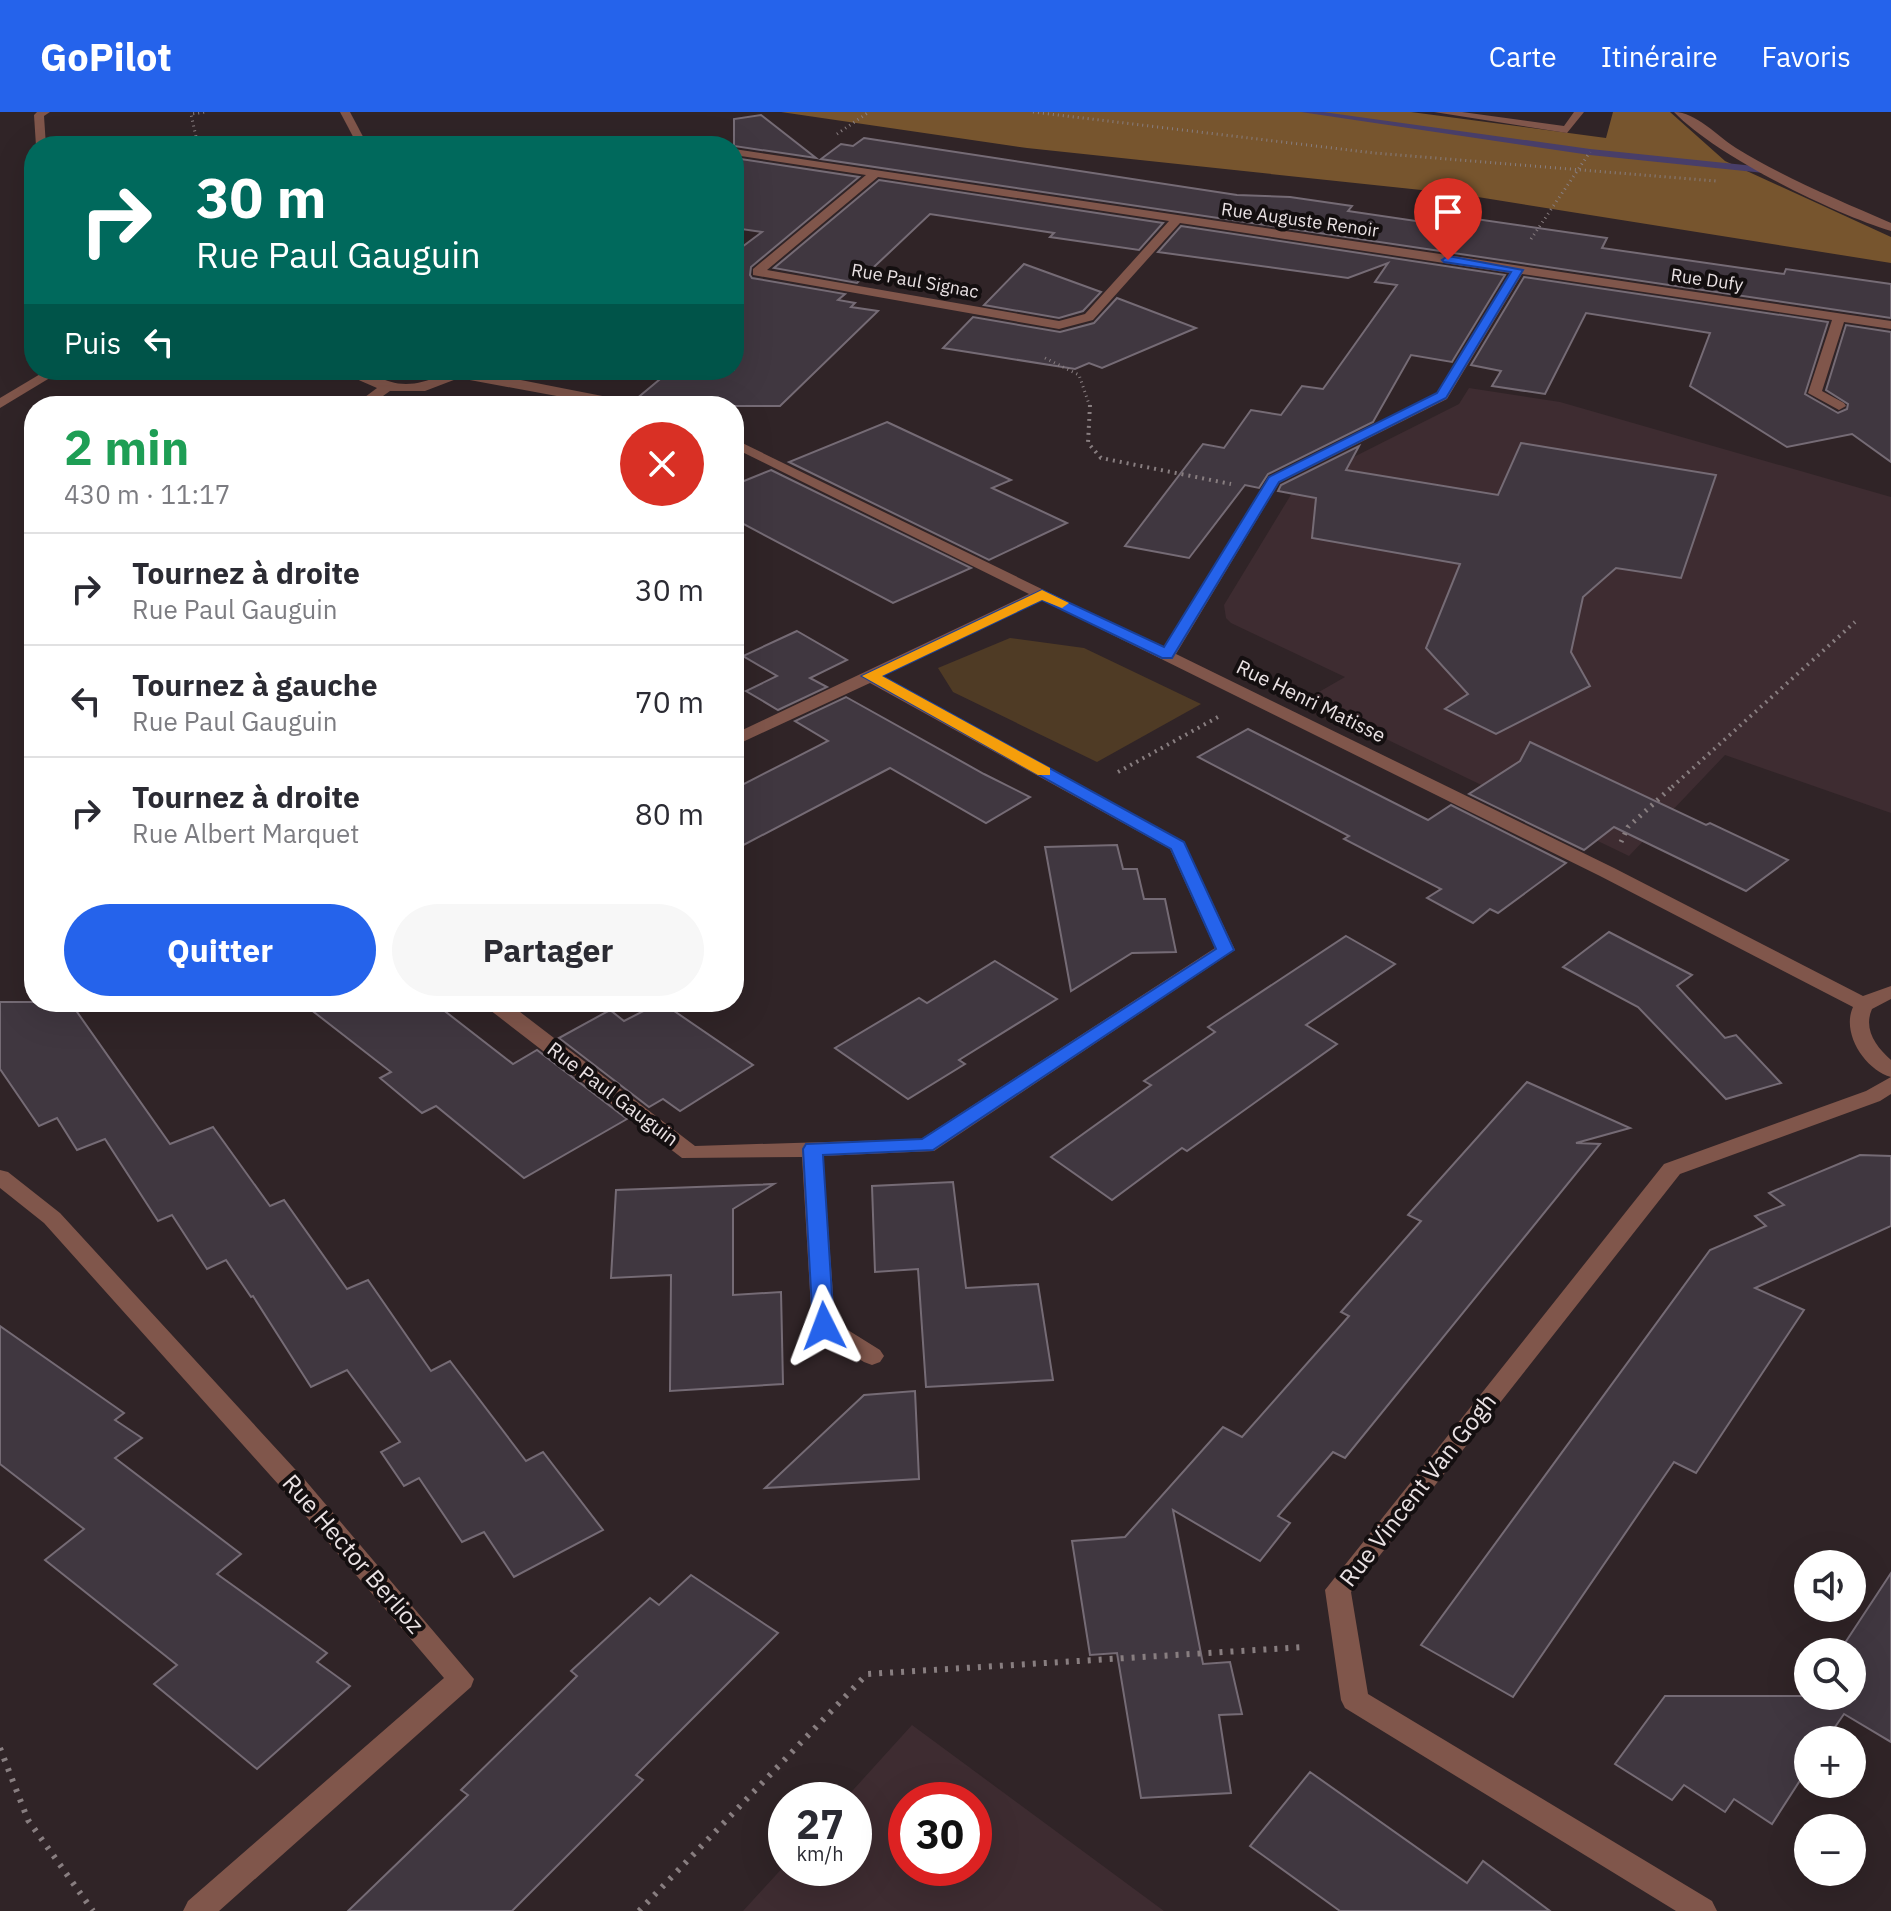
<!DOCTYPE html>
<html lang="fr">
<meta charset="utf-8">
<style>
body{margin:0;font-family:"IBM Plex Sans",sans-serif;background:#f7f7f7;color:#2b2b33;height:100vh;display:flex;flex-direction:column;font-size:30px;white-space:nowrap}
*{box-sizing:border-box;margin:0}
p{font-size:26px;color:#7c7c81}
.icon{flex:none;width:44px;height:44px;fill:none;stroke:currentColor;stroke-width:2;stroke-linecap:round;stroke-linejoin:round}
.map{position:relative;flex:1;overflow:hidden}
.drawer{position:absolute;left:24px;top:284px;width:720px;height:616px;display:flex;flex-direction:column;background:#fff;border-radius:32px;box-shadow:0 8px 32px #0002}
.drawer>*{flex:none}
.banner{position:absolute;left:24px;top:24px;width:720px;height:244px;border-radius:32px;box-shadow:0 8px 32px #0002;background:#00695c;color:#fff;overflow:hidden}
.fabs{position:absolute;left:1794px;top:1438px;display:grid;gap:16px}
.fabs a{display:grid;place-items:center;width:72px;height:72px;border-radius:50%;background:#fff;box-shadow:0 8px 32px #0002;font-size:40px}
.speed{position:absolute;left:768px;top:1670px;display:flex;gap:16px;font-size:40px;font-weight:700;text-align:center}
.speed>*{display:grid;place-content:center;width:104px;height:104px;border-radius:50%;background:#fff;box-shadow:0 8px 32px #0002;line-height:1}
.speed small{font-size:20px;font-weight:400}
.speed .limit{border:12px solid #d22;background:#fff;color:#111}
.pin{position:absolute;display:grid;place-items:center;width:68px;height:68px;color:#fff;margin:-82px -34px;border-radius:50% 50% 50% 0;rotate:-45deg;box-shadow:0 0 8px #0007}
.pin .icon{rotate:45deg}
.me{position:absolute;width:88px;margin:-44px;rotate:357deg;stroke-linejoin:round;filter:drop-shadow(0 0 6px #0008)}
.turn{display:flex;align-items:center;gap:28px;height:168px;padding:0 40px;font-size:36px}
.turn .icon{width:104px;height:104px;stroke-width:2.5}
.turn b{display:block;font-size:56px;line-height:68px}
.then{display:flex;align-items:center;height:76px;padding:0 40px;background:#0003;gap:16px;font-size:30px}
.round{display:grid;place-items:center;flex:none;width:84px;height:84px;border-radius:42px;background:#f7f7f7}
.summary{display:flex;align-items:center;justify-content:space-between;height:136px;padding:0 40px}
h1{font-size:48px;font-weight:700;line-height:60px;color:#1e9e55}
.cta{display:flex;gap:16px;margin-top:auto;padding:16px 40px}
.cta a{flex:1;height:92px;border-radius:48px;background:#2563eb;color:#fff;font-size:32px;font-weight:700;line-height:92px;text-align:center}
.cta a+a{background:#f7f7f7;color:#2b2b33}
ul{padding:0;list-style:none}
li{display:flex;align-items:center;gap:24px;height:112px;padding:0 40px;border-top:2px solid #e1e1e2}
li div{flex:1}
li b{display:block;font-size:30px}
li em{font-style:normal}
header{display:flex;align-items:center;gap:48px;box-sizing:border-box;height:112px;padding:0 40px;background:#2563eb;color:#fff}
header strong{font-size:38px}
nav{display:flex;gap:44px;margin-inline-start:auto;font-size:28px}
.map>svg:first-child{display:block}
.built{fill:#3e2c31;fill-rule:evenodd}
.green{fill:#4f3b25}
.forest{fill:#77552e}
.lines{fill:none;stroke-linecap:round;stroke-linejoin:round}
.stream{fill:#483e69;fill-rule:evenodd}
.building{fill:#403740;stroke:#756b75;stroke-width:2}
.path-far3{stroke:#887e80;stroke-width:3;stroke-dasharray:1 4;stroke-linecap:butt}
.path-far2{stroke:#887e80;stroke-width:4;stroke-dasharray:2 5;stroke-linecap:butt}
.path-far1{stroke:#887e80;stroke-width:5;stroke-dasharray:2 6;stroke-linecap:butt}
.path{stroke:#887e80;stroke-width:6;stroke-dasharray:3 8;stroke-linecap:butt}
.service{fill:#80564b;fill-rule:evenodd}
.minor{fill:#80564b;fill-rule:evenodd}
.tertiary{fill:#80564b;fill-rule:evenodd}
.route{fill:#2563eb;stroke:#184099;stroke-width:2}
.slow{fill:#f59e0b}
.labels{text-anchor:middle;stroke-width:8;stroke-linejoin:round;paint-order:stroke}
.far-street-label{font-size:18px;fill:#eae2e4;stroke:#140f10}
.street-label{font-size:20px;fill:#eae2e4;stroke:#140f10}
.near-street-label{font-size:24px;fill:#eae2e4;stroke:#140f10}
</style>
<header>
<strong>GoPilot</strong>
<nav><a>Carte</a><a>Itinéraire</a><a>Favoris</a></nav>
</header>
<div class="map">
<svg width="1891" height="1799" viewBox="0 0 1891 1799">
<rect width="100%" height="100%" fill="#302427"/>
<g class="built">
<path d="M1469 276 1560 290 1891 385V701L1725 643 1629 744 1305 588 1345 565 1231 511 1226 506 1224 493 1292 381 1308 368 1459 292Z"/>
<path d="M912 1613 1164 1799H743L786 1752V1756H854V1688H844ZM906 1688H974V1756H906Z"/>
</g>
<path class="green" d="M1010 526 1084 536 1201 592 1097 650 953 580 938 556Z"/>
<path class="forest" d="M781 0H1411L1606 26 1613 0H1670L1725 49 1891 125V151L1459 82 1027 36Z"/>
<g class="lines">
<path class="stream" d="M1301 0H1323L1590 37 1764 55 1768 58 1764 61 1590 43Z"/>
</g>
<g class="building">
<path d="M761 3 816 46 734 34V7Z"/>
<path d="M864 26 1237 83 1290 85 1352 94 1348 99 1470 117 1476 107 1607 126 1602 136 1784 162 1786 157 1891 172V206L821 47 841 32 853 34Z"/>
<path d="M734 46 859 65 751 155 750 163 752 166 845 182 838 188 855 191 851 195 878 199 780 294H643L635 288 671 258H734V141L762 120 734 116Z"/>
<path d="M879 68 1163 111 1139 138 1050 125 1054 121 930 102 857 171 774 156Z"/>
<path d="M1181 114 1505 163 1452 250 1411 243 1373 310 1268 362 1259 376 1245 373 1189 446 1125 434 1203 332 1224 336 1251 298 1281 303 1302 274 1323 277 1397 173 1375 170 1388 151 1348 166 1158 140Z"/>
<path d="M1024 152 1101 180 1083 199 1059 206 984 193Z"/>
<path d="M1524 165 1828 210 1805 282 1838 301 1847 297 1848 292 1826 278 1846 213 1891 220V350L1852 322 1787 335 1690 274 1710 221 1586 201 1545 282 1492 274 1501 259 1471 253Z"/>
<path d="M1117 186 1196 216 1102 256 1089 251 1075 257 943 236 973 205 1060 220 1094 211Z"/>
<path d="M887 310 1011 368 992 376 1067 411 989 448 789 350Z"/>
<path d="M1521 331 1716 363 1681 466 1616 456 1583 485 1571 540 1590 574 1496 622 1445 597 1468 582 1426 536 1460 452 1312 426 1316 386 1278 379 1281 373 1359 334 1346 358 1498 383Z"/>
<path d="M771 358 971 456 893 491 734 407V373Z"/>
<path d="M797 519 847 548 810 566 827 575 778 598 746 579 777 564 743 544Z"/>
<path d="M846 585 984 662 1030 685 986 711 890 656 734 738V677L828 629 795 609Z"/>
<path d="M1248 617 1428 708 1451 693 1566 751 1498 801 1490 797 1473 811 1427 786 1441 777 1344 727 1349 724 1198 645Z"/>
<path d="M1530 630 1706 713 1710 711 1788 748 1746 779 1614 715 1584 738 1469 682 1520 649Z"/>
<path d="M1117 733 1123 757H1137L1144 787H1165L1176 840 1132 841 1071 879 1045 735Z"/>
<path d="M1609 820 1692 863 1677 874 1725 926 1736 923 1781 971 1726 987 1638 895 1563 855Z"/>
<path d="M1346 824 1395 852 1306 913 1337 932 1187 1039 1182 1036 1112 1088 1051 1045 1151 973 1144 969 1215 920 1208 915Z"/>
<path d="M995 849 1057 887 959 948 965 952 908 987 835 936 919 886 927 891Z"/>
<path d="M0 890H70L170 1032 213 1015 270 1094 284 1088 347 1177 368 1168 431 1259 450 1249 526 1349 543 1340 603 1418 514 1465 484 1420 462 1430 419 1366 404 1374 381 1340 400 1330 347 1258 311 1275 253 1184 251 1185 226 1148 207 1157 172 1103 158 1109 105 1027 77 1038 57 1006 39 1014 0 957Z"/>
<path d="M301 890H433L513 952 537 938 627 1007 524 1066 436 994 422 1001 380 966 391 960Z"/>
<path d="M661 890 753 953 680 999 663 987 649 995 559 926 610 898 624 909Z"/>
<path d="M1527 970 1630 1016 1576 1031 1600 1032 1345 1346 1333 1340 1278 1404 1290 1411 1260 1449 1173 1398 1203 1552 1230 1550 1242 1602 1219 1603 1231 1681 1141 1686 1117 1541 1090 1543 1072 1429 1125 1425 1223 1315 1242 1325 1349 1204 1341 1200 1421 1109 1408 1103Z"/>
<path d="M1860 1043 1891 1044V1114L1755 1176 1804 1198 1696 1361 1674 1350 1513 1585 1421 1533 1710 1138 1766 1114 1755 1104 1784 1093 1769 1081Z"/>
<path d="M953 1070 966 1176 1038 1172 1053 1268 926 1275 918 1157 875 1160 872 1074Z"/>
<path d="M774 1072 733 1097V1183L781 1180 783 1272 670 1279 671 1163 611 1166 616 1078Z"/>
<path d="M0 1214 124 1301 115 1308 142 1326 115 1346 241 1442 217 1462 327 1541 317 1550 350 1574 257 1657 154 1572 177 1553 45 1448 84 1417 0 1352Z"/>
<path d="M915 1279 919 1367 765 1376 864 1283Z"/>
<path d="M1891 1461V1630L1844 1602 1826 1628H1808V1656L1772 1712 1734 1687 1725 1700 1684 1673 1672 1688 1615 1652 1665 1584H1852V1540H1839Z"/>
<path d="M691 1463 778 1521 636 1663 643 1668 512 1799H348L468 1683 461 1678 577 1564 571 1559 650 1486 659 1493Z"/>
<path d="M1310 1660 1467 1771 1483 1749 1550 1799H1340L1250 1734Z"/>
</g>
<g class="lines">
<g class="path-far3">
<path d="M1033 0 1374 41 1716 69"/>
<path d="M837 22 869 0"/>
<path d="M198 34 191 2 206 0"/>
<path d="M1531 127 1590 40"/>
<path d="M1045 246 1079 263 1090 295"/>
</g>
<g class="path-far2">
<path d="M1090 293 1088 331 1101 346 1231 372"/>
<path d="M1118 660 1218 605"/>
<path d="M1672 675 1855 510"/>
</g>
<path class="path-far1" d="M1621 730 1628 715 1674 673"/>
<g class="path">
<path d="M0 1636 28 1708 93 1799"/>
<path d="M639 1799 867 1562 1305 1535"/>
</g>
<path class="service" d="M1434 0H1462L1564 14 1574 0H1584L1567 21Z"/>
<g class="minor">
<path d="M37 0H50L44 4 46 34H36L34 3Z"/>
<path d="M340 0H350L368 34H358Z"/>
<path d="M734 37 1891 209V217L1844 210 1822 279 1844 291 1846 294 1839 298 1808 281 1832 208 1522 162 1447 287 1279 371 1176 542 1614 756 1863 884 1891 874V887L1872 897C1863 917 1876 935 1891 948V965C1865 958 1841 921 1853 895L1600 764 1042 488 883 564 1184 730 1235 838 934 1039 823 1044 835 1210 880 1238 884 1244 880 1250 872 1253 864 1250 816 1220 812 1214 802 1045 682 1046 490 898 487 890H507L695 1034 921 1027 1215 836 1170 737 870 571 734 634V622L1029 482 734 336V327L1163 536 1269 365 1437 281 1510 161 1180 111 1093 208 1059 217 753 163V157L866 63 734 43ZM878 65 1169 109 1085 202 1059 209 767 158Z"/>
<path d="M47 258H63L0 296V286Z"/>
<path d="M351 258C370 258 384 272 406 272 429 272 447 258 469 258L633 290 640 294H611L459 266 425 279H390L369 294H353L377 276 354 266Z"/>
<path d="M1891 965V982L1880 989 1680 1062 1351 1480 1368 1582 1712 1789 1717 1799H1676L1345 1596 1341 1588 1325 1478 1664 1052 1866 979Z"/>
<path d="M0 1058 8 1060 60 1101 305 1368 474 1567 471 1575 219 1799H183L188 1789 444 1566 287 1382 44 1111 0 1076Z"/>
</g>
<path class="tertiary" d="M1674 0C1696 0 1717 24 1736 36 1785 66 1838 88 1891 111V119C1832 101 1716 44 1674 0Z"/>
</g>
<path class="route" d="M1448 144 1523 158 1446 286 1279 370 1172 546H1162L1042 488 882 564 1184 730 1234 838 933 1038 823 1043 834 1214 831 1220H816L813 1214 803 1037 806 1032 922 1027 1216 837 1171 737 862 564 1042 478 1164 535 1269 365 1437 281 1511 160 1444 150 1442 148Z"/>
<path class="slow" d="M1042 478 1069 491 1062 496 1042 488 882 564 1050 656V663H1038L862 564Z"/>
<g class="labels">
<g class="far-street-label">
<text transform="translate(1300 108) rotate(8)" y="6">Rue Auguste Renoir</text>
<text transform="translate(1707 168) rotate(8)" y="6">Rue Dufy</text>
<text transform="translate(915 169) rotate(10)" y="6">Rue Paul Signac</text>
</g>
<g class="street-label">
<text transform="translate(1311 589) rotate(26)" y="7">Rue Henri Matisse</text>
<text transform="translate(613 982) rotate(37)" y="7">Rue Paul Gauguin</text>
</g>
<g class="near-street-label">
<text transform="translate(1418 1378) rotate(-52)" y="8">Rue Vincent Van Gogh</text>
<text transform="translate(353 1442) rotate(49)" y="8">Rue Hector Berlioz</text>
</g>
</g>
</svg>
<div class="fabs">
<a><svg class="icon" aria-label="sound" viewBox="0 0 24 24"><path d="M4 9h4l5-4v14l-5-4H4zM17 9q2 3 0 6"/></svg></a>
<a><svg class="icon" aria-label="search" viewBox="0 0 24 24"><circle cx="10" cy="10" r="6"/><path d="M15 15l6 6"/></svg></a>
<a>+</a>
<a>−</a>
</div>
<div class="speed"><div>27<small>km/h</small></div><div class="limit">30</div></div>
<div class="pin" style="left:1448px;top:148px;background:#d93025"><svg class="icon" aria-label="arrive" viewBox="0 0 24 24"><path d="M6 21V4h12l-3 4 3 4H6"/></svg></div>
<svg class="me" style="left:824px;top:1214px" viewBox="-20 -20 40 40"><path d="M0-17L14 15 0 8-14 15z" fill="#2563eb" stroke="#fff" stroke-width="4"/></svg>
<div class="banner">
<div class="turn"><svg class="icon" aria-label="right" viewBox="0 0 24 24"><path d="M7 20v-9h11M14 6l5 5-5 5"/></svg><div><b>30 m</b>Rue Paul Gauguin</div></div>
<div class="then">Puis<svg class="icon" aria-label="left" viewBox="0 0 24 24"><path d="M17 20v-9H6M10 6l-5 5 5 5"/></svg></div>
</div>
<section class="drawer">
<div class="summary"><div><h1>2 min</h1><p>430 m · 11:17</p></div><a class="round" style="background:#d93025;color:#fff"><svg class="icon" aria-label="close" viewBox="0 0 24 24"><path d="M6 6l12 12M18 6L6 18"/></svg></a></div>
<ul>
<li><svg class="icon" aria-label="right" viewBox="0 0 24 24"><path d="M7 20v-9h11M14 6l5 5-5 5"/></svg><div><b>Tournez à droite</b><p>Rue Paul Gauguin</p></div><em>30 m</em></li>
<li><svg class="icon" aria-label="left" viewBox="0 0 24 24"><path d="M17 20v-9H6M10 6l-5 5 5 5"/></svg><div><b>Tournez à gauche</b><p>Rue Paul Gauguin</p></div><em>70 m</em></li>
<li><svg class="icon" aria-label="right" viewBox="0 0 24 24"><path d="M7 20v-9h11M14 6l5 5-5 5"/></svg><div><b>Tournez à droite</b><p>Rue Albert Marquet</p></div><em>80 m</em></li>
</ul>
<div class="cta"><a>Quitter</a><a>Partager</a></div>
</section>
</div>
